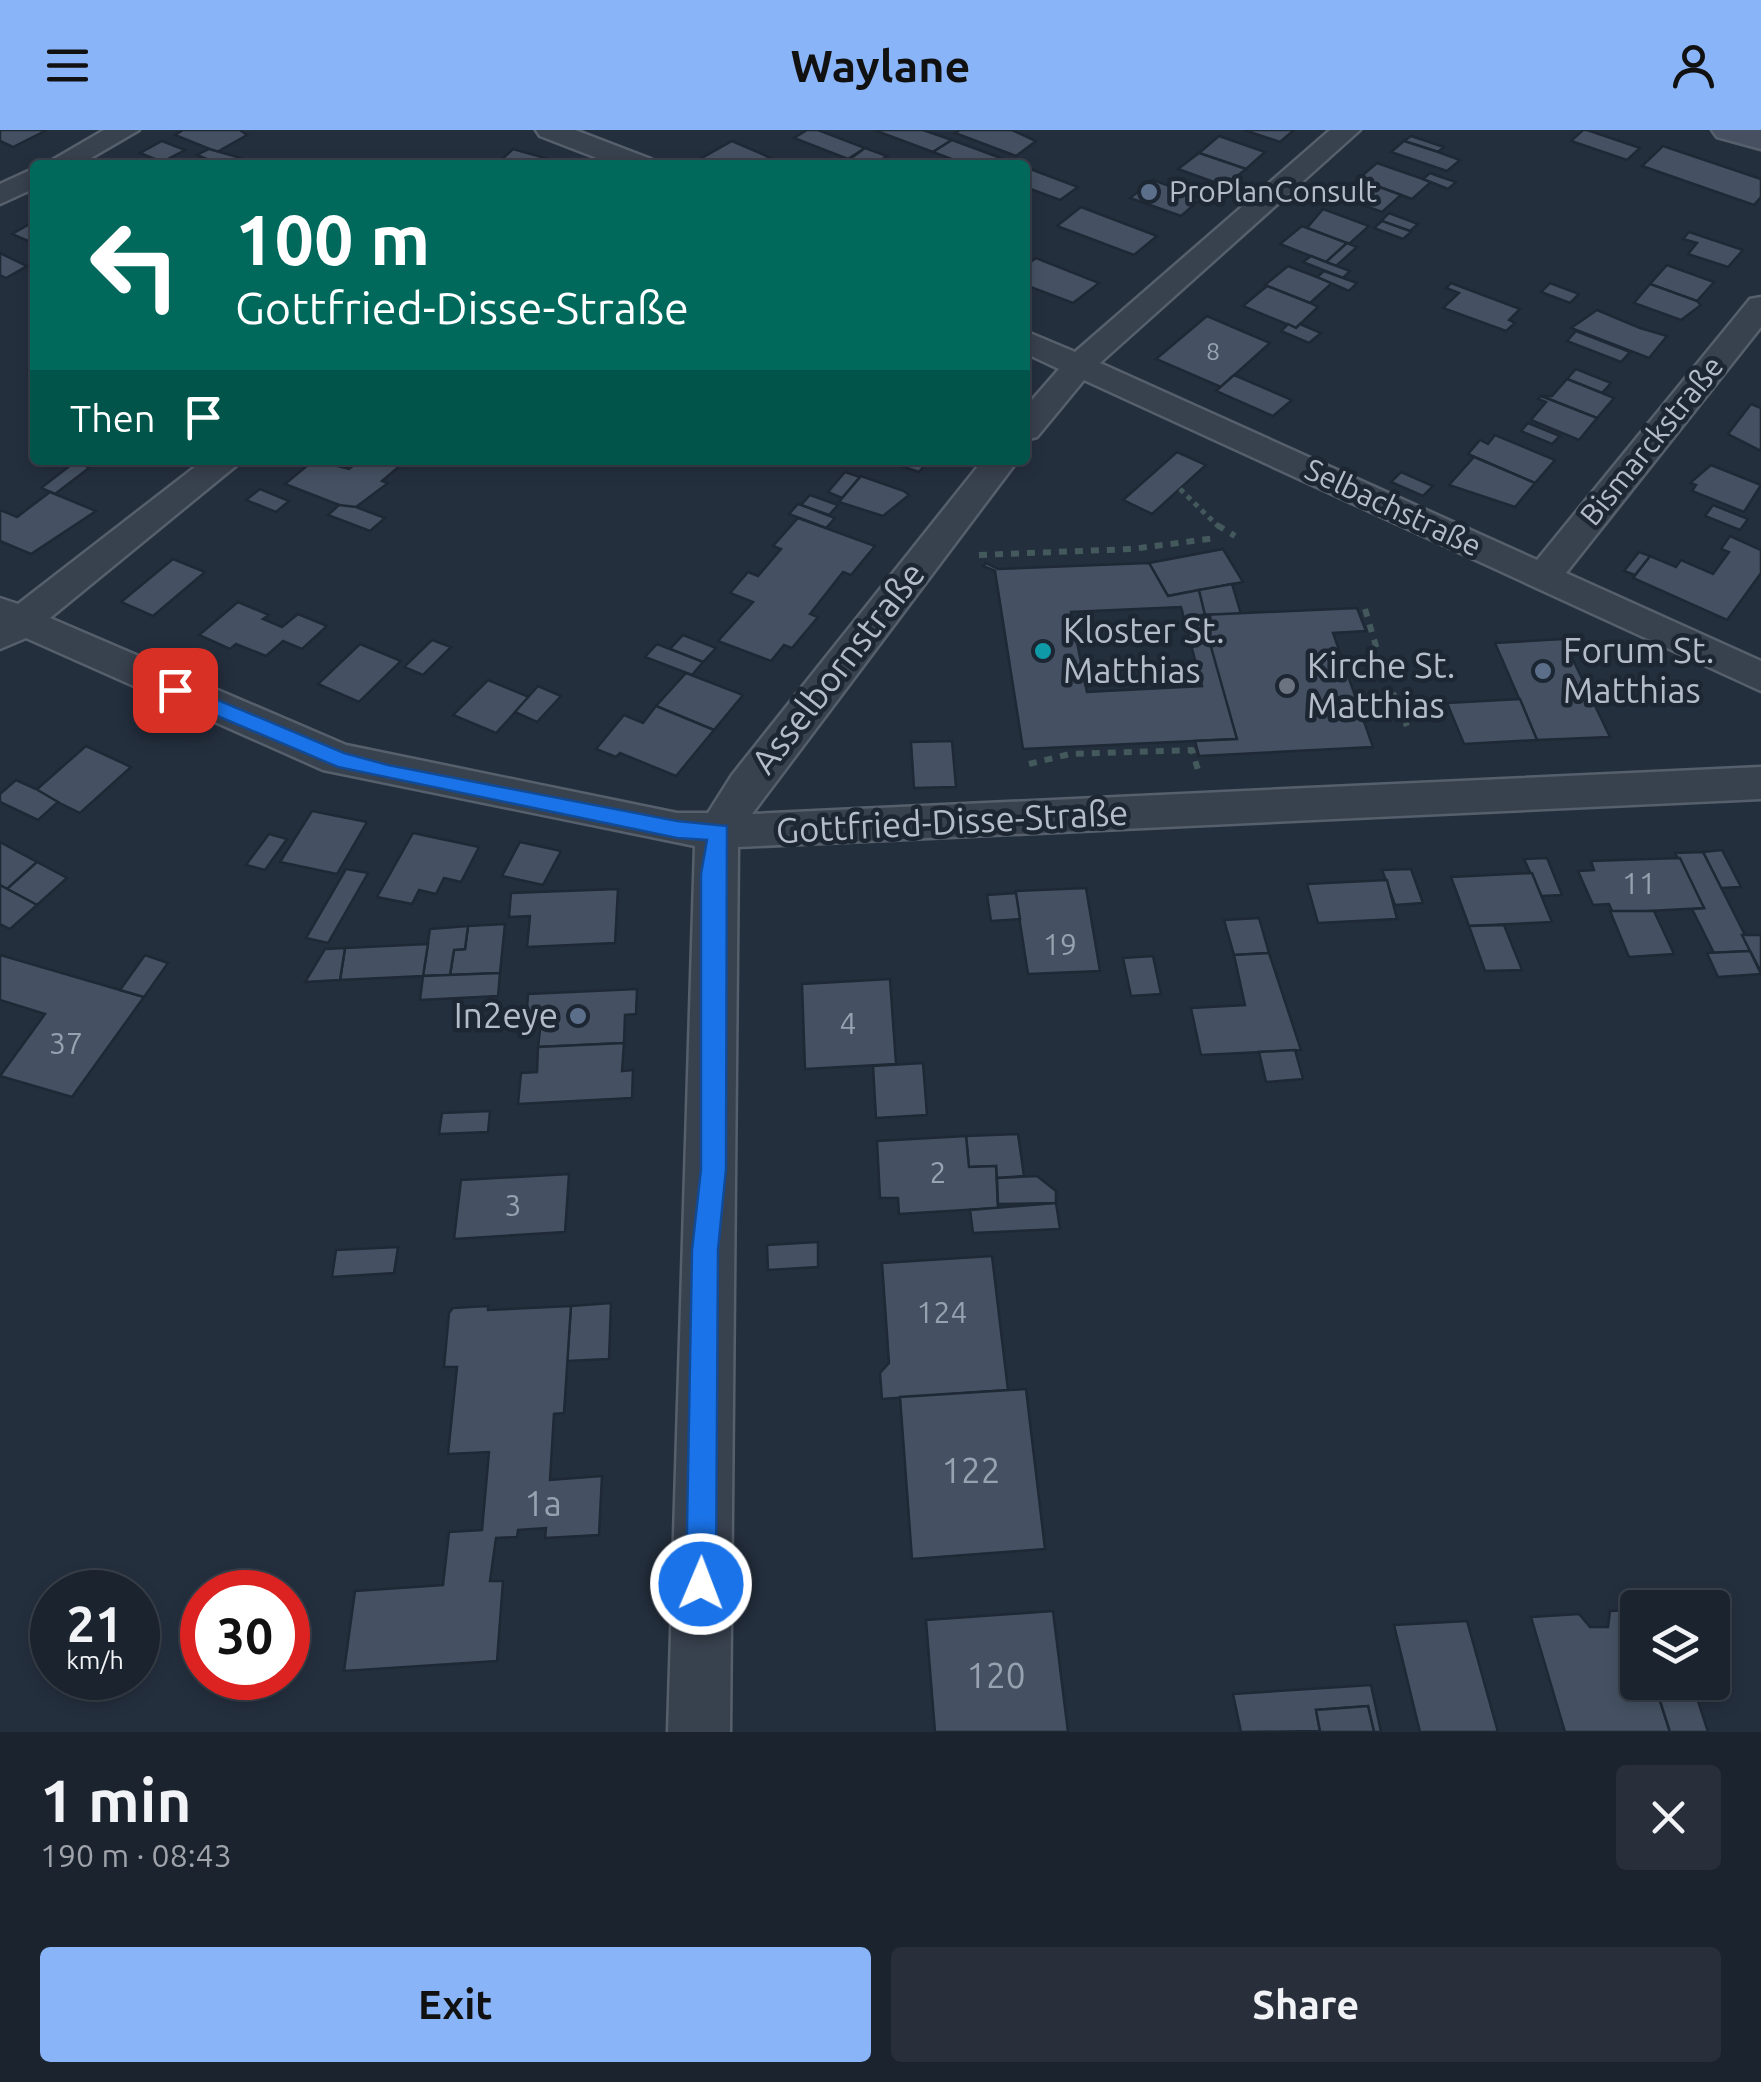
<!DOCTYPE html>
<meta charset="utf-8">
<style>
body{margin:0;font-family:Ubuntu,sans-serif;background:#282f3a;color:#f1f3f6;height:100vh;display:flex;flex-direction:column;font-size:38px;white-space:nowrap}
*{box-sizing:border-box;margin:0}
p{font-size:32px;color:#a0a4aa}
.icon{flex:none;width:55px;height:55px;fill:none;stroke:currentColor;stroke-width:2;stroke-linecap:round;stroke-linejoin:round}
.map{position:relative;height:1602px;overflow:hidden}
.panel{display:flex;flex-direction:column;background:#1b232e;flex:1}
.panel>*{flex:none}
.guide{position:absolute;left:30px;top:30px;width:1000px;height:305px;border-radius:10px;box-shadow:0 5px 15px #0003,0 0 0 2px #39404a;background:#00695c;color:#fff;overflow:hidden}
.controls{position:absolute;left:1620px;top:1460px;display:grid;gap:20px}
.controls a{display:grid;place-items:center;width:110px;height:110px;border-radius:10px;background:#1b232e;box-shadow:0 5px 15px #0003,0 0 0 2px #39404a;font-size:50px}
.speed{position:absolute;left:30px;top:1440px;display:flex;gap:20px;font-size:50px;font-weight:700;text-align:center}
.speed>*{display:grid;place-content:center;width:130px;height:130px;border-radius:50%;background:#1b232e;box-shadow:0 5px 15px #0003,0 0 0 2px #39404a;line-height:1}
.speed small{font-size:25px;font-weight:400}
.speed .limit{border:15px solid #d22;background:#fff;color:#111}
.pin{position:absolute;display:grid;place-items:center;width:85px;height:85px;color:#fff;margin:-42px;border-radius:20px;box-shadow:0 5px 15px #0006}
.me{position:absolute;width:110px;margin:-55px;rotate:1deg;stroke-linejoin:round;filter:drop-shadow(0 0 8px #0008)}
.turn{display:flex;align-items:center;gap:35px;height:210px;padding:0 40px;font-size:45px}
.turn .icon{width:130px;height:130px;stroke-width:2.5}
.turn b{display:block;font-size:70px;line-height:85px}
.then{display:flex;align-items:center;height:95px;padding:0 40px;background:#0003;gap:20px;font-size:38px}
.round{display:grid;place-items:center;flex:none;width:105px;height:105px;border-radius:10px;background:#282f3a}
.head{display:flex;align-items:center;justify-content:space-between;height:170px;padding:0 40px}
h1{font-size:60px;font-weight:600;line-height:75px}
.button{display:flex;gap:20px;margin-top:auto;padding:20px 40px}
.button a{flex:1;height:115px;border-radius:10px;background:#8ab4f8;color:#111;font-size:40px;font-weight:600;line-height:115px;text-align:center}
.button a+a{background:#282f3a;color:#f1f3f6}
header{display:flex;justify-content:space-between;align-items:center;height:130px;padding:0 40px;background:#8ab4f8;color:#111;font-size:45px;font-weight:600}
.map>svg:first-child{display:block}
.building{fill:#455162;stroke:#1f2835;stroke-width:2.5;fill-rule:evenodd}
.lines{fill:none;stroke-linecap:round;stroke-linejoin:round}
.street-casing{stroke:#565f6c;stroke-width:5}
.secondary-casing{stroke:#565f6c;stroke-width:5}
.path-far1{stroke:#44595c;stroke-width:5;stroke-dasharray:5 5;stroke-linecap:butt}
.path{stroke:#44595c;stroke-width:6;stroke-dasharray:8 8;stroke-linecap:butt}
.street{fill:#38414e;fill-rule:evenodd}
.secondary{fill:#465061;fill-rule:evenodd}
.route{fill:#1a73e8;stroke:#114b97;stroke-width:2.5}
.service-dot{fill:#5c6f8a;stroke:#1d2633;stroke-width:4}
.culture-dot{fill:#0f9aa8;stroke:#1d2633;stroke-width:4}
.worship-dot{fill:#6b7280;stroke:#1d2633;stroke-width:4}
.labels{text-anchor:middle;stroke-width:9;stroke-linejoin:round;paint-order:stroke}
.far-number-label{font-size:25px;fill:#98a1af}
.far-poi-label{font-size:30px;fill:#b4bcc9;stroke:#1d2633;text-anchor:start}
.far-street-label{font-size:30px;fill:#b4bcc9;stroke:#1d2633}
.number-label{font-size:30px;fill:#98a1af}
.poi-label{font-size:35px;fill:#b4bcc9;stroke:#1d2633;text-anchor:start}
.street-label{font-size:35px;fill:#b4bcc9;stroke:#1d2633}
.near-number-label{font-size:35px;fill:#98a1af}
</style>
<header><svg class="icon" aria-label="menu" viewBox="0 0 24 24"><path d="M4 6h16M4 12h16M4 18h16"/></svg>Waylane<svg class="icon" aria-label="person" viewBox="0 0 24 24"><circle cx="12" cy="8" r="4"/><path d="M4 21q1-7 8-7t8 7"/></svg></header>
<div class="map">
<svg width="1761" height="1602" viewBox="0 0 1761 1602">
<rect width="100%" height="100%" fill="#242f3e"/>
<g class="building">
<path d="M0 0H47L13 17 0 11Z"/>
<path d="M183 0H240L247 5 217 22 175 5Z"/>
<path d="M807 0H818L865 18 848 29 794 8Z"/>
<path d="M874 0H923L952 10 933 22Z"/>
<path d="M960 0H1012L1036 11 1016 26 955 3Z"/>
<path d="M1244 0H1294L1280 12Z"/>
<path d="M1583 0H1587L1640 18 1627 30 1571 11Z"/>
<path d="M1219 6 1265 22 1246 39 1199 23Z"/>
<path d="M1411 6 1444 17 1438 22 1404 11Z"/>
<path d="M952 10 1009 31 967 35 933 22Z"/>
<path d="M162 11 185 20 162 32 140 23Z"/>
<path d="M732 11 787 35H714L700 29Z"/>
<path d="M1404 11 1438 22 1460 30 1447 41 1391 22Z"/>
<path d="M1663 16 1761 49V67L1754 75 1642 36Z"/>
<path d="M865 18 887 26 874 35 850 29Z"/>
<path d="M209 19 241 28 237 30 246 34 221 35 197 25Z"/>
<path d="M513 19 552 30 546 35H496Z"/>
<path d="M1199 23 1246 39 1225 56 1178 39Z"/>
<path d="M1377 33 1423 49 1431 52 1412 69 1358 49Z"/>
<path d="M1025 37 1078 57 1060 70 1025 57Z"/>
<path d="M1430 43 1441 47 1456 52 1448 59 1423 49Z"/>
<path d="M1358 49 1401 65 1382 82 1338 66Z"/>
<path d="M1153 50 1197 66 1202 68 1181 86 1130 68Z"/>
<path d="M1081 77 1157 106 1134 125 1057 96Z"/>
<path d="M1323 79 1369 96 1349 114 1307 98Z"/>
<path d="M1389 83 1418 94 1410 101 1381 91Z"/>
<path d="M35 91V114L12 104Z"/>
<path d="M1382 91 1410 101 1411 102 1403 109 1374 98Z"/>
<path d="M1302 96 1307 98 1347 113 1326 132 1280 114Z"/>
<path d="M1689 102 1743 120 1728 137 1688 124 1697 113 1683 109Z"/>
<path d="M1347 113 1357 117 1336 136 1326 132Z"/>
<path d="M0 123 27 136 6 148 0 145Z"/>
<path d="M1311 126 1326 132 1350 141 1343 148 1303 132Z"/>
<path d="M1036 128 1099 153 1073 173 1025 155V136Z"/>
<path d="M1667 135 1678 139 1714 152 1697 171 1650 154Z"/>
<path d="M1288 136 1317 147 1332 153 1310 173 1265 155Z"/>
<path d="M1324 141 1343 148 1357 153 1349 161 1317 147Z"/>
<path d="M1451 153 1520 179 1509 190 1515 193 1506 201 1443 178 1459 163 1446 158Z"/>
<path d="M1550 153 1579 164 1570 173 1541 162Z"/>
<path d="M1650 154 1697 171 1701 175 1681 190 1634 173Z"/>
<path d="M1267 156 1310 173 1318 177 1296 198 1243 176Z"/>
<path d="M1597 180 1640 198 1667 206 1649 228 1571 198Z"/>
<path d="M1207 186 1270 213 1221 257 1156 229Z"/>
<path d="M1288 194 1296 198 1300 194 1321 203 1309 213 1281 201Z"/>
<path d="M1576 201 1630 222 1621 232 1567 211Z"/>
<path d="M1576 239 1611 253 1602 263 1567 249Z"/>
<path d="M1234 245 1292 270 1273 286 1216 261Z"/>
<path d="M1567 249 1602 263 1614 268 1597 288 1541 266H1552Z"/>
<path d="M1541 266 1597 288 1579 310 1531 290 1546 272 1538 269Z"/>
<path d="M1751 274 1761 278V321L1728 304Z"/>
<path d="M1528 293 1560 306 1552 314 1521 301Z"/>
<path d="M1495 305 1555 330 1535 353 1468 324 1480 310 1488 314Z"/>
<path d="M1177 322 1206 335 1152 384 1123 370Z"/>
<path d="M1474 327 1535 353 1515 377 1449 355Z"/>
<path d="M314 330 349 339 360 330 402 334 382 351 388 353 352 380 285 354Z"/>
<path d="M883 330H929L919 342Z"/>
<path d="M76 331 89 338 55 364 41 358Z"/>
<path d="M1711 335 1761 355 1744 382 1692 361 1696 355 1690 353Z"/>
<path d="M845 342 860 347 842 368 828 362Z"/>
<path d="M1401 342 1433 356 1423 366 1391 352Z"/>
<path d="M861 346 904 361 909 365 883 386 839 372Z"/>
<path d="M260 359 289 371 276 382 246 370Z"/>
<path d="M50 362 96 381 31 424 0 411V380L17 387Z"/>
<path d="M810 365 838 375 829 385 801 375Z"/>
<path d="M798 374 801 375 835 388 826 398 789 384Z"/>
<path d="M339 375 356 377 385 388 370 401 328 385Z"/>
<path d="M1713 375 1748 389 1740 400 1705 386Z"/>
<path d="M798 388 875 416 851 445 843 442 810 484 818 487 792 518 784 515 771 531 718 511 753 472 730 463 748 442 758 446 781 419 773 416Z"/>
<path d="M1730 406 1761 420V443L1727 490 1633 448 1650 426 1676 437 1681 430 1713 444 1729 422 1721 419Z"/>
<path d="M1223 419 1243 452 1168 466 1149 433Z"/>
<path d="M1639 422 1650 426 1635 445 1624 441Z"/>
<path d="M173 429 205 442 153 486 121 472Z"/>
<path d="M986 433 998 439 1149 433 1168 466 1199 460 1237 609 1023 619 995 441 983 436ZM1181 477 1202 556 1087 562 1071 482Z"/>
<path d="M1232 454 1241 484 1205 485 1199 460Z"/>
<path d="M238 472 269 485 263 489 282 497 298 484 327 496 302 519 283 511 266 526 236 514 230 519 199 505Z"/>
<path d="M1357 478 1366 501 1333 503 1373 617 1199 626 1195 611 1237 609 1202 485Z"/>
<path d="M683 505 716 518 703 532 670 519Z"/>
<path d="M1563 509 1610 607 1537 610 1495 513Z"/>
<path d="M432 510 451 517 423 545 404 537Z"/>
<path d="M360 514 401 531 359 572 318 554Z"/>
<path d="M657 514 670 519 703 532 692 545 645 527Z"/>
<path d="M686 543 743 565 714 600 656 576Z"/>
<path d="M488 550 529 567 496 603 453 585Z"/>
<path d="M538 556 561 566 537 592 515 582Z"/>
<path d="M1520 569 1537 610 1464 614 1447 573Z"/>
<path d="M656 576 714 600 676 646 620 623 616 627 596 619 624 585 643 593Z"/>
<path d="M952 611 956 657 914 658 911 612Z"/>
<path d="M86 616 131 637 80 683 35 661Z"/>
<path d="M16 650 36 659 58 672 38 690 0 672V664Z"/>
<path d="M312 681 367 692 337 744 280 732Z"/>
<path d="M413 703 479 717 461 752 444 748 436 764 419 760 412 774 377 767Z"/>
<path d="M269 704 287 709 265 740 246 735Z"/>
<path d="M0 712 37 732 7 759 0 755Z"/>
<path d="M520 712 561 721 543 755 502 746Z"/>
<path d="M1722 720 1741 757 1721 758 1703 722Z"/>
<path d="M1703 722 1745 805 1750 821 1714 823 1692 779 1704 778 1675 723Z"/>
<path d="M1547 728 1562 765 1541 766 1524 729Z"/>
<path d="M1680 728 1704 778 1613 783 1609 774 1593 775 1578 741 1594 740 1591 731Z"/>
<path d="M37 732 67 748 37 775 7 759Z"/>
<path d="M346 739 368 743 328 813 306 808Z"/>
<path d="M1411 739 1423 773 1395 775 1382 740Z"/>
<path d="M1532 743 1552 792 1469 796 1451 747Z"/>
<path d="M1387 750 1397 789 1318 793 1307 754Z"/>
<path d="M0 755 37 775 10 799 0 794Z"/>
<path d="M1086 758 1100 841 1028 844 1015 761Z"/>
<path d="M618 759 615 813 527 817 530 786 509 787 511 763Z"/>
<path d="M1016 763 1020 789 991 791 987 765Z"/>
<path d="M1610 781H1654L1674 824 1629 827Z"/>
<path d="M1259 788 1269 823 1234 825 1224 790Z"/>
<path d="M505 794 500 843 450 845 454 820 465 819 468 796Z"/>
<path d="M1504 795 1522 840 1485 841 1469 796Z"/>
<path d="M468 796 465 819 454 820 450 845 423 846 430 799Z"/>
<path d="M1742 805H1761V842L1750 821Z"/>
<path d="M428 814 423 846 340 850 345 818Z"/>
<path d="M345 818 340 850 305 852 325 819Z"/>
<path d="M1750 821 1761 844 1718 847 1707 823Z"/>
<path d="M1269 823 1301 920 1201 925 1191 878 1245 875 1234 825Z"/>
<path d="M0 825 144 867 72 967 0 946 45 884 0 870Z"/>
<path d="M145 825 168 833 144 867 120 860Z"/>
<path d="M1153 826 1161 864 1131 866 1123 828Z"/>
<path d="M500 843 498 866 420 870 423 846Z"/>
<path d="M890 849 896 934 805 939 802 854Z"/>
<path d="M637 859 636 884 625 885 624 913 538 917 541 892 526 893 528 864Z"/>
<path d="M624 913 622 941 633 940 632 968 518 974 521 943 537 942 538 917Z"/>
<path d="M1295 920 1303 949 1266 952 1259 922Z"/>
<path d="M923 933 927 985 876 988 873 936Z"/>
<path d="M490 981 488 1002 439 1004 442 983Z"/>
<path d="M1018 1004 1024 1046 997 1048 996 1036 969 1037 966 1006Z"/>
<path d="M966 1006 969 1037 996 1036 998 1078 899 1084 898 1068H880L877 1011Z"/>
<path d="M569 1044 565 1102 454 1109 461 1050Z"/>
<path d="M1037 1046 1056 1061V1073L998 1074 997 1048Z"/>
<path d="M1056 1073 1060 1099 973 1103 970 1080Z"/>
<path d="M818 1112V1137L768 1140 767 1115Z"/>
<path d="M398 1117 394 1143 332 1147 336 1120Z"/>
<path d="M992 1126 1008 1260 882 1269 880 1243 889 1233 882 1133Z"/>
<path d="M611 1173 609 1229 567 1231 571 1176Z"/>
<path d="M488 1176V1180L571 1176 564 1283 554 1284 550 1350 602 1346 599 1405 545 1408 546 1398 518 1400 517 1407 496 1408 490 1451H503L497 1531 344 1541 355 1461 443 1455 449 1402 482 1400 489 1322 448 1324 457 1237H444L449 1183 453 1178Z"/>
<path d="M1026 1259 1045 1419 912 1429 900 1267Z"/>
<path d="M1626 1480 1638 1517V1552H1654L1670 1602H1565L1531 1487 1579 1484 1590 1497H1608L1610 1481Z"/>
<path d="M1053 1481 1068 1602H935L926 1490Z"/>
<path d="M1467 1491 1498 1602H1420L1394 1495Z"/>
<path d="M1712 1528 1724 1560 1695 1562 1692 1552H1712Z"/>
<path d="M1654 1552H1692L1708 1602H1670Z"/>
<path d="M1371 1555 1381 1602H1374L1368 1576 1316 1580 1320 1601 1241 1602 1233 1564Z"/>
<path d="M1368 1576 1374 1602H1312L1320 1601 1316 1580Z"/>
</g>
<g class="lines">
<g class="street-casing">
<g id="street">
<path d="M104 0H139L79 35H44Z"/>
<path d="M536 0H575L651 29 655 35H615L540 6Z"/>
<path d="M1330 0H1360L1100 233 1537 430 1750 169 1761 167V197L1566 443 1761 531V561L1084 250 1037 307 1025 310V278L1059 239 1025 223V201L1075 222Z"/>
<path d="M35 38V58L0 74V54Z"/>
<path d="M204 330H243L50 488 346 615 677 683H708L732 645 983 330H1018L752 684 1761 637V669L738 717 730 1602H668L695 716 323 640 26 508 0 519V468L18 474Z"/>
</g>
</g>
<g class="secondary-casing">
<path id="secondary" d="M1712 0H1761V19L1717 7Z"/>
</g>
<path class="path-far1" d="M1180 359 1220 398"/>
<g class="path">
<path d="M1217 395 1235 406"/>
<path d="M979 425 1132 419 1216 408"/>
<path d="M1365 479 1378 523"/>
<path d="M1393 563 1407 596"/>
<path d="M1029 634 1070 624 1192 620 1198 640"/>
</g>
<use href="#street" class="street"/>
<use href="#secondary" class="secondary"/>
</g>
<path class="route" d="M175 552 344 623 388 635 677 691 727 696 726 1039 718 1120 716 1454 712 1464 701 1468 690 1464 686 1454 692 1120 701 1039V744L707 710 677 708 338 637 168 565 165 560Z"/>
<g class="service-dot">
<circle cx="1149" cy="62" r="10"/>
<circle cx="1543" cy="541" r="10"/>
<circle cx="578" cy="886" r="10"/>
</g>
<circle class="culture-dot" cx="1043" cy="521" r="10"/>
<circle class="worship-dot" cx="1287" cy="556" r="10"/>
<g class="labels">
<g class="far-number-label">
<text x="1213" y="230">8</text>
</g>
<g class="far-poi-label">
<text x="1169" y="72">ProPlanConsult</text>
</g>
<g class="far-street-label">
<text transform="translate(1652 311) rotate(-51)" y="10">Bismarckstraße</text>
<text transform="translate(1393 378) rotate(25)" y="10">Selbachstraße</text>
</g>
<g class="number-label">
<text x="1639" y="764">11</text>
<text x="1060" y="825">19</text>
<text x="848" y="904">4</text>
<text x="66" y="924">37</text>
<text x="938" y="1053">2</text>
<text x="513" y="1086">3</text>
<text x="942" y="1193">124</text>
</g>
<g class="poi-label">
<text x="1063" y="513">Kloster St.<tspan x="1063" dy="40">Matthias</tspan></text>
<text x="1563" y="533">Forum St.<tspan x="1563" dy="40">Matthias</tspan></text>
<text x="1307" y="548">Kirche St.<tspan x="1307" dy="40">Matthias</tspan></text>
<text x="558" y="898" text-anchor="end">In2eye</text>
</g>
<g class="street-label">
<text transform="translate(838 538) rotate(-52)" y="12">Asselbornstraße</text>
<text transform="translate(952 692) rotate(-3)" y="12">Gottfried-Disse-Straße</text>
</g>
<g class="near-number-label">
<text x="971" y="1353">122</text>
<text x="543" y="1386">1a</text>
<text x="996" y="1558">120</text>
</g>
</g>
</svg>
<div class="controls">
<a><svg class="icon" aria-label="layers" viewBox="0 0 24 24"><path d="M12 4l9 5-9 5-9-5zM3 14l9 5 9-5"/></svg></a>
</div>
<div class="speed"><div>21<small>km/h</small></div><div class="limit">30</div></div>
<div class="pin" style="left:175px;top:560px;background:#d93025"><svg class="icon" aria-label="arrive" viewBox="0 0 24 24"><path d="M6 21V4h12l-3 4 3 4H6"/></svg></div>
<svg class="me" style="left:701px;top:1454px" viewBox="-20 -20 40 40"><circle r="17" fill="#1a73e8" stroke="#fff" stroke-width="3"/><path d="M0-11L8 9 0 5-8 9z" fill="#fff"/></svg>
<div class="guide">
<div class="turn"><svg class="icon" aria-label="left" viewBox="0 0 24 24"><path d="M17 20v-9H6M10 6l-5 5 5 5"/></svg><div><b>100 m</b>Gottfried-Disse-Straße</div></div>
<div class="then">Then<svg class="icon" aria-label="arrive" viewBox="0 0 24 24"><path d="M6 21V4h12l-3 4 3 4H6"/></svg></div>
</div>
</div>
<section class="panel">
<div class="head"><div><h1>1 min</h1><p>190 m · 08:43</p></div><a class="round"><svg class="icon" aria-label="close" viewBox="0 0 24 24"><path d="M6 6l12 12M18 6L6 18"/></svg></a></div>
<div class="button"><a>Exit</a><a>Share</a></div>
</section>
